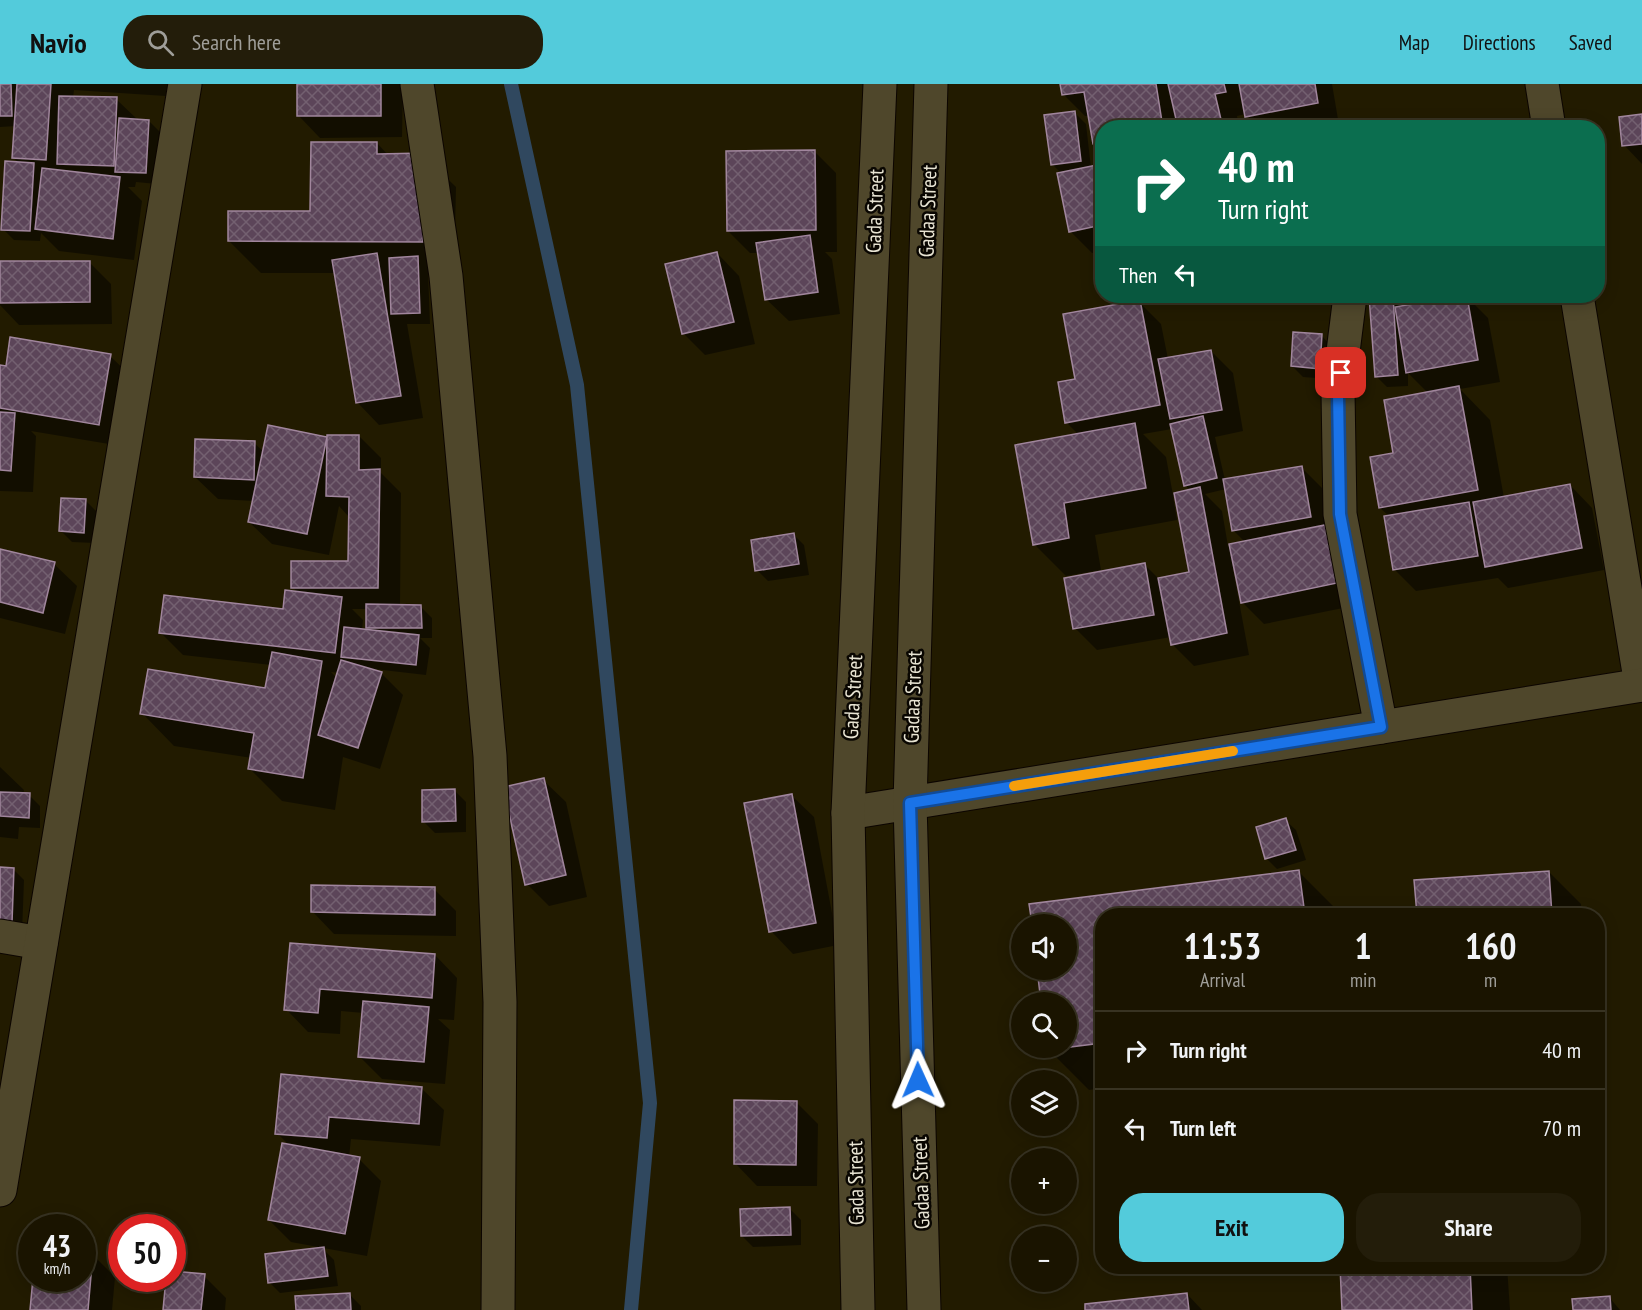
<!DOCTYPE html>
<meta charset="utf-8">
<style>
body{margin:0;font-family:"PT Sans Narrow",sans-serif;background:#231d0a;color:#f1f3f6;height:100vh;display:flex;flex-direction:column;font-size:22px;white-space:nowrap}
*{box-sizing:border-box;margin:0}
p{font-size:20px;color:#9f9e99}
.icon{flex:none;width:33px;height:33px;fill:none;stroke:currentColor;stroke-width:2;stroke-linecap:round;stroke-linejoin:round}
.map{position:relative;flex:1;overflow:hidden}
.details{position:absolute;left:1095px;top:824px;width:510px;height:366px;display:flex;flex-direction:column;background:#1a1400;border-radius:24px;box-shadow:0 3px 15px #0003,0 0 0 2px #383322}
.details>*{flex:none}
.banner{position:absolute;left:1095px;top:36px;width:510px;height:183px;border-radius:24px;box-shadow:0 3px 15px #0003,0 0 0 2px #383322;background:#0b6e4f;color:#fff;overflow:hidden}
.buttons{position:absolute;left:1011px;top:830px;display:grid;gap:12px}
.buttons a{display:grid;place-items:center;width:66px;height:66px;border-radius:50%;background:#1a1400;box-shadow:0 3px 15px #0003,0 0 0 2px #383322;font-size:30px}
.speed{position:absolute;left:18px;top:1130px;display:flex;gap:12px;font-size:30px;font-weight:700;text-align:center}
.speed>*{display:grid;place-content:center;width:78px;height:78px;border-radius:50%;background:#1a1400;box-shadow:0 3px 15px #0003,0 0 0 2px #383322;line-height:1}
.speed small{font-size:15px;font-weight:400}
.speed .limit{border:9px solid #d22;background:#fff;color:#111}
.pin{position:absolute;display:grid;place-items:center;width:51px;height:51px;color:#fff;margin:-26px;border-radius:12px;box-shadow:0 3px 9px #0006}
.me{position:absolute;width:66px;margin:-33px;rotate:359deg;stroke-linejoin:round;filter:drop-shadow(0 0 4px #0008)}
.turn{display:flex;align-items:center;gap:21px;height:126px;padding:0 24px;font-size:27px}
.turn .icon{width:78px;height:78px;stroke-width:2.5}
.turn b{display:block;font-size:42px;line-height:51px}
.then{display:flex;align-items:center;height:57px;padding:0 24px;background:#0003;gap:12px;font-size:22px}
.eta{display:flex;justify-content:space-evenly;align-items:center;height:102px;text-align:center}
.eta b{font-size:36px;font-weight:700;line-height:42px}
.primary-button{display:flex;gap:12px;margin-top:auto;padding:12px 24px}
.primary-button a{flex:1;height:69px;border-radius:24px;background:#53cbdb;color:#111;font-size:24px;font-weight:700;line-height:69px;text-align:center}
.primary-button a+a{background:#231d0a;color:#f1f3f6}
ul{padding:0;list-style:none}
li{display:flex;align-items:center;gap:18px;height:78px;padding:0 24px;border-top:2px solid #383322}
li div{flex:1}
li b{display:block;font-size:22px}
li em{font-style:normal}
header{display:flex;align-items:center;gap:36px;box-sizing:border-box;height:84px;padding:0 30px;background:#53cbdb;color:#111}
header strong{font-size:28px}
nav{display:flex;gap:33px;margin-inline-start:auto;font-size:21px}
.search{width:420px;height:54px;background:#231d0a;display:flex;align-items:center;gap:15px;box-sizing:border-box;padding:0 21px;border-radius:24px;color:#9f9e99;font-size:22px}
.map>svg:first-child{display:block}
.shadow{fill:#0007;fill-rule:evenodd}
.lines{fill:none;stroke-linecap:round;stroke-linejoin:round}
.stream{stroke:#30485f;stroke-width:14}
.building{fill:url(#building-cross-hatch);stroke:#a1869d;stroke-width:1.5}
.minor-casing{stroke:#0c0500;stroke-width:35}
.tertiary-casing{stroke:#0c0500;stroke-width:35}
.secondary-casing{stroke:#0c0500;stroke-width:35}
.minor{stroke:#4f472b;stroke-width:33}
.tertiary{stroke:#4f472b;stroke-width:33}
.secondary{stroke:#4f472b;stroke-width:33}
.route-casing{stroke:#114b97;stroke-width:15}
.route{stroke:#1a73e8;stroke-width:10}
.slow{stroke:#f59e0b;stroke-width:10}
.labels{text-anchor:middle;stroke-width:5;stroke-linejoin:round;paint-order:stroke}
.street-label{font-size:21px;fill:#e8e4d3;stroke:#090601}
</style>
<header>
<strong>Navio</strong>
<div class="search"><svg class="icon" aria-label="search" viewBox="0 0 24 24"><circle cx="10" cy="10" r="6"/><path d="M15 15l6 6"/></svg>Search here</div>
<nav><a>Map</a><a>Directions</a><a>Saved</a></nav>
</header>
<div class="map">
<svg width="1642" height="1226" viewBox="0 0 1642 1226">
<defs>
<pattern id="building-cross-hatch" width="8" height="8" patternUnits="userSpaceOnUse" patternTransform="scale(1.5)"><rect width="8" height="8" fill="#5c4559"/><path d="M0 0l8 8M0 8l8-8" fill="none" stroke="#736070"/></pattern>
</defs>
<rect width="100%" height="100%" fill="#221b00"/>
<g class="shadow">
<path d="M0 0H15L19 4V0H182L181 13 74 6 73 14 116 15 138 36 149 37 160 48 157 100 136 98 135 103H128L142 117 134 176 59 167 41 149 40 157 14 156 3 145 19 79 14 74 16 42 0 43Z"/>
<path d="M299 0H403L402 53 320 54 298 31Z"/>
<path d="M1061 0H1332L1339 41 1327 44H1258L1246 30 1237 32 1239 44H1102V68L1094 60 1090 32H1085L1063 10Z"/>
<path d="M1075 29 1086 40 1091 84 1102 81V167L1092 169 1070 147 1061 89 1052 80Z"/>
<path d="M1642 32V80L1624 61Z"/>
<path d="M377 59 388 71H423L456 103 454 190 428 189 430 240H407L423 334 379 341 357 318 336 189H261L229 157 312 129Z"/>
<path d="M814 67 836 89 837 168H825L832 175 840 230 789 237 766 215 759 169H750L728 147Z"/>
<path d="M717 169 739 192 755 260 705 271 683 249Z"/>
<path d="M0 178H89L111 200 112 240 19 241 0 221Z"/>
<path d="M1370 212H1400L1403 214V223L1466 212 1488 234 1500 298 1460 305 1490 336 1504 414 1570 401 1592 424 1604 486 1508 504 1498 494 1416 507 1394 485 1389 432 1380 424 1395 370 1428 309 1408 289V302L1387 303 1376 292Z"/>
<path d="M1409 212H1445L1414 217Z"/>
<path d="M1139 218 1161 240 1168 275 1211 267 1233 289 1243 347 1215 353 1225 396 1302 384 1324 406 1358 521 1264 540 1242 518 1235 485H1233L1249 571 1194 582 1172 560 1171 553 1097 566 1075 544 1145 481 1159 495 1191 489 1176 412H1173L1177 436 1095 451 1101 486 1066 492 1034 460 1079 351 1066 338 1077 296ZM1172 345 1185 401 1191 407 1173 411 1166 373 1143 350ZM1226 405 1233 446 1245 458 1228 462 1222 427 1205 410Z"/>
<path d="M1322 252 1332 263 1330 295 1303 293 1292 282Z"/>
<path d="M110 272 133 294 121 362 31 347 36 352 33 408 0 407V283Z"/>
<path d="M359 352 381 374V389L401 409 400 522 421 523 432 534V554H420L430 564 426 591 374 585V587L381 589 403 611 380 685 343 673 335 726 282 717 250 685 252 674 174 662 142 629 267 606 271 581 183 571 161 549 284 527 299 509 292 503 349 478 350 434 339 422 329 471 272 460 249 438 254 417 218 415 195 393 254 359 264 368 326 354 328 357ZM352 525H368L367 543 372 548 362 546 363 536ZM331 588 339 589 337 594Z"/>
<path d="M85 416 96 427 95 459 72 458 61 447Z"/>
<path d="M793 450 804 461 809 491 768 497 757 486Z"/>
<path d="M0 467 54 480 77 502 65 550 0 534Z"/>
<path d="M0 683 24 706 23 711H29L40 722V744L19 743 18 755 0 753Z"/>
<path d="M543 696 566 718 587 813 549 822 527 800Z"/>
<path d="M455 707 466 718V748L435 749 424 738Z"/>
<path d="M791 711 814 733 838 861 793 870 771 847Z"/>
<path d="M1285 736 1296 746 1306 776 1277 785 1266 774Z"/>
<path d="M0 785H13L24 796 22 849 0 848Z"/>
<path d="M1299 788 1339 828V831H1102V1004L1089 1006 1048 965V963H1066V918H1043L1039 885H1066V840H1033Z"/>
<path d="M1549 788 1581 820 1582 831H1418Z"/>
<path d="M434 805 456 827V852L334 850 312 827Z"/>
<path d="M291 861 435 871 457 894 454 936 438 935 450 946 445 1000 382 995 360 973 364 929 341 927 340 950 308 948 286 925Z"/>
<path d="M282 992 421 1004 444 1026 440 1062 351 1055 349 1073 359 1075 381 1097 367 1172 291 1158 269 1136 290 1062 277 1049Z"/>
<path d="M796 1018 818 1040 817 1102H757L735 1079Z"/>
<path d="M790 1125 801 1136V1161L753 1163 742 1152Z"/>
<path d="M323 1165 334 1176 338 1202 280 1209 269 1198Z"/>
<path d="M93 1171 115 1193 112 1226H32L35 1194H82Z"/>
<path d="M1341 1182H1507L1510 1226H1344Z"/>
<path d="M204 1192 226 1214 225 1226H164L168 1194Z"/>
<path d="M1187 1210 1202 1226H1087Z"/>
<path d="M350 1211 361 1222V1226H297Z"/>
<path d="M1609 1213 1620 1226H1574Z"/>
</g>
<g class="lines">
<path class="stream" d="M511 0 577 301 650 1019 631 1226"/>
</g>
<g class="building">
<path d="M0 0H11L12 32H0Z"/>
<path d="M17 0H51L46 76 12 74Z"/>
<rect x="297" y="0" width="84" height="32"/>
<path d="M1060 0H1156L1163 44H1102V59L1093 60 1084 8 1062 11Z"/>
<path d="M1168 0H1224L1226 8 1215 10 1223 44H1178Z"/>
<path d="M1239 0H1315L1318 19 1245 33Z"/>
<path d="M59 12 117 13 114 82 57 80Z"/>
<path d="M1075 27 1081 77 1051 81 1044 31Z"/>
<path d="M1642 30V60L1622 62 1619 33Z"/>
<path d="M119 34 149 36 146 89 115 88Z"/>
<path d="M311 58H377V70L424 69 423 158 228 157V127H310Z"/>
<path d="M815 66 816 146 727 147 726 67Z"/>
<path d="M5 77 34 79 30 147 1 146Z"/>
<path d="M1102 80V141L1069 148 1057 89Z"/>
<path d="M42 84 120 93 113 155 35 145Z"/>
<path d="M810 151 818 208 765 216 756 159Z"/>
<path d="M717 168 734 238 682 250 665 180Z"/>
<path d="M377 169 401 312 356 319 332 176Z"/>
<path d="M418 172 420 229 391 230 389 174Z"/>
<path d="M0 177H90V218L0 219Z"/>
<path d="M1369 212H1393L1398 291 1375 293Z"/>
<path d="M1457 212H1467L1478 276 1406 289 1395 223Z"/>
<path d="M1140 216 1160 321 1065 339 1058 298 1075 295 1063 230Z"/>
<path d="M1293 248 1322 250 1320 285 1291 282Z"/>
<path d="M10 253 111 270 99 341 0 324V281L6 282Z"/>
<path d="M1211 266 1222 326 1170 335 1158 275Z"/>
<path d="M1459 302 1478 406 1379 424 1370 373 1393 369 1384 316Z"/>
<path d="M0 328 15 329 11 387 0 386Z"/>
<path d="M1203 332 1217 394 1184 402 1170 340Z"/>
<path d="M1135 339 1146 404 1064 419 1069 454 1033 461 1015 361Z"/>
<path d="M268 341 327 353 307 450 248 438Z"/>
<path d="M327 351H359V386L380 385 378 504H291V477H348L349 413 326 412Z"/>
<path d="M195 355 255 357 254 396 194 393Z"/>
<path d="M1302 382 1311 433 1232 447 1223 395Z"/>
<path d="M1570 400 1582 464 1485 483 1473 418Z"/>
<path d="M1200 403 1227 549 1171 561 1158 494 1189 488 1174 409Z"/>
<path d="M61 414 86 415 84 449 59 447Z"/>
<path d="M1469 418 1478 472 1393 486 1384 432Z"/>
<path d="M1325 441 1337 499 1241 519 1229 460Z"/>
<path d="M794 449 799 480 755 487 751 456Z"/>
<path d="M0 465 55 478 43 529 0 518Z"/>
<path d="M1145 479 1154 531 1073 545 1064 494Z"/>
<path d="M285 506 342 513 335 569 159 549 164 511 283 525Z"/>
<path d="M366 520 421 521 422 544H366Z"/>
<path d="M344 543 419 551 416 581 341 573Z"/>
<path d="M272 568 322 577 303 694 248 685 254 649 140 630 148 585 265 604Z"/>
<path d="M341 576 382 588 358 664 318 651Z"/>
<path d="M544 694 566 791 525 801 503 703Z"/>
<path d="M455 705 456 737 422 738V706Z"/>
<path d="M0 708 30 709 29 734 0 732Z"/>
<path d="M792 710 816 839 769 848 744 719Z"/>
<path d="M1286 734 1296 766 1265 775 1256 743Z"/>
<path d="M0 783 14 784 12 839 0 838Z"/>
<path d="M1299 786 1305 831H1102V959L1047 966 1046 963H1066V918H1041L1037 885H1066V840H1032L1029 820Z"/>
<path d="M1549 787 1552 831H1417L1414 796Z"/>
<path d="M311 801 435 803V831L311 828Z"/>
<path d="M290 859 435 870 432 914 320 905 318 929 284 926Z"/>
<path d="M363 917 429 923 424 978 358 973Z"/>
<path d="M281 990 422 1003 419 1040 329 1033 327 1054 275 1050Z"/>
<path d="M734 1016 797 1017 796 1081 734 1080Z"/>
<path d="M282 1059 360 1073 345 1150 268 1136Z"/>
<path d="M790 1123 791 1151 741 1152 740 1125Z"/>
<path d="M324 1163 328 1192 268 1199 265 1170Z"/>
<path d="M82 1168 93 1169 88 1226H30L33 1194H82Z"/>
<path d="M1340 1182H1470L1472 1226H1342Z"/>
<path d="M172 1187 205 1190 201 1226H163L166 1194H172Z"/>
<path d="M350 1209 351 1226H296L295 1212Z"/>
<path d="M1187 1209 1189 1226H1085V1220Z"/>
<path d="M1610 1212 1611 1226H1573L1572 1215Z"/>
</g>
<g class="lines">
<g class="minor-casing">
<g id="minor">
<path d="M417 0 446 192 490 672 500 918 498 1226"/>
<path d="M1542 0 1549 44"/>
<path d="M1350 212 1338 308 1340 430 1381 643"/>
<path d="M1577 212 1641 601"/>
<path d="M0 852 41 859"/>
<path d="M0 1106 185 0"/>
</g>
</g>
<g class="tertiary-casing">
<path id="tertiary" d="M848 729 1642 601"/>
</g>
<g class="secondary-casing">
<g id="secondary">
<path d="M858 1226 848 729 880 0"/>
<path d="M924 1226 910 719 931 0"/>
</g>
</g>
<use href="#minor" class="minor"/>
<use href="#tertiary" class="tertiary"/>
<use href="#secondary" class="secondary"/>
</g>
<g class="lines">
<g class="route-casing">
<path id="route" d="M918 996 910 719 1381 643 1340 430 1338 309 1341 289"/>
</g>
<use href="#route" class="route"/>
<path class="slow" d="M1014 702 1233 667"/>
</g>
<g class="labels">
<g class="street-label">
<text transform="translate(875 127) rotate(-88)" y="7">Gada Street</text>
<text transform="translate(928 127) rotate(-88)" y="7">Gadaa Street</text>
<text transform="translate(853 613) rotate(-87)" y="7">Gada Street</text>
<text transform="translate(913 613) rotate(-88)" y="7">Gadaa Street</text>
<text transform="translate(856 1099) rotate(-91)" y="7">Gada Street</text>
<text transform="translate(921 1099) rotate(-92)" y="7">Gadaa Street</text>
</g>
</g>
</svg>
<div class="buttons">
<a><svg class="icon" aria-label="sound" viewBox="0 0 24 24"><path d="M4 9h4l5-4v14l-5-4H4zM17 9q2 3 0 6"/></svg></a>
<a><svg class="icon" aria-label="search" viewBox="0 0 24 24"><circle cx="10" cy="10" r="6"/><path d="M15 15l6 6"/></svg></a>
<a><svg class="icon" aria-label="layers" viewBox="0 0 24 24"><path d="M12 4l9 5-9 5-9-5zM3 14l9 5 9-5"/></svg></a>
<a>+</a>
<a>−</a>
</div>
<div class="speed"><div>43<small>km/h</small></div><div class="limit">50</div></div>
<div class="pin" style="left:1341px;top:289px;background:#d93025"><svg class="icon" aria-label="arrive" viewBox="0 0 24 24"><path d="M6 21V4h12l-3 4 3 4H6"/></svg></div>
<svg class="me" style="left:918px;top:996px" viewBox="-20 -20 40 40"><path d="M0-17L14 15 0 8-14 15z" fill="#1a73e8" stroke="#fff" stroke-width="4"/></svg>
<div class="banner">
<div class="turn"><svg class="icon" aria-label="right" viewBox="0 0 24 24"><path d="M7 20v-9h11M14 6l5 5-5 5"/></svg><div><b>40 m</b>Turn right</div></div>
<div class="then">Then<svg class="icon" aria-label="left" viewBox="0 0 24 24"><path d="M17 20v-9H6M10 6l-5 5 5 5"/></svg></div>
</div>
<section class="details">
<div class="eta">
<div><b>11:53</b><p>Arrival</p></div>
<div><b>1</b><p>min</p></div>
<div><b>160</b><p>m</p></div>
</div>
<ul>
<li><svg class="icon" aria-label="right" viewBox="0 0 24 24"><path d="M7 20v-9h11M14 6l5 5-5 5"/></svg><div><b>Turn right</b></div><em>40 m</em></li>
<li><svg class="icon" aria-label="left" viewBox="0 0 24 24"><path d="M17 20v-9H6M10 6l-5 5 5 5"/></svg><div><b>Turn left</b></div><em>70 m</em></li>
</ul>
<div class="primary-button"><a>Exit</a><a>Share</a></div>
</section>
</div>
